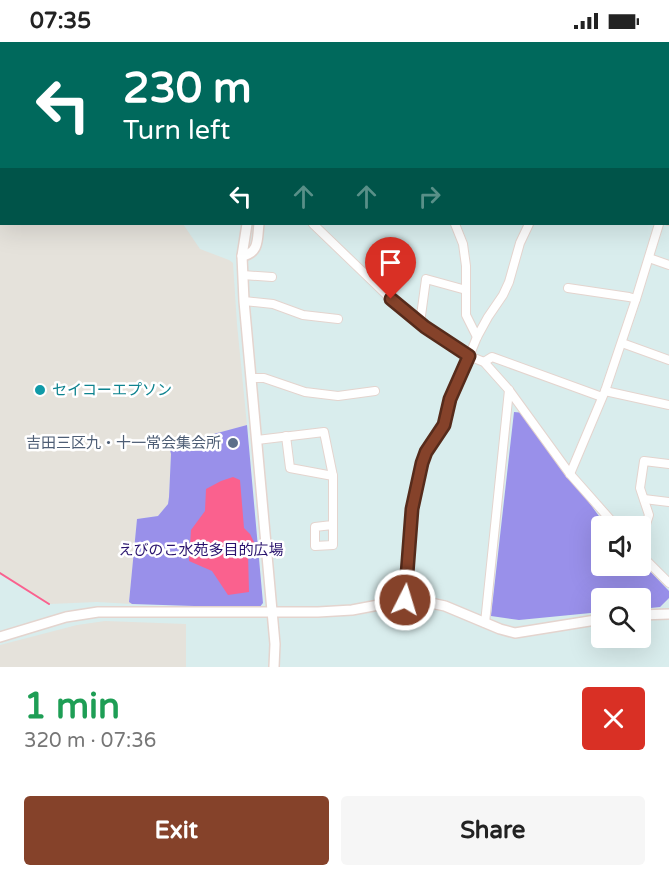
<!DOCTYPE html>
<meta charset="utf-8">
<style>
body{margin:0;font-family:"Varela Round","Noto Sans JP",sans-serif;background:#f6f6f6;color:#222;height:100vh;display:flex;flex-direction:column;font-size:22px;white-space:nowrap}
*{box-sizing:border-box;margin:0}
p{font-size:20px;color:#767676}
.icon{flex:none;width:33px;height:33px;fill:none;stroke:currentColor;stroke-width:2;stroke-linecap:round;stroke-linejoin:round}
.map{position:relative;height:625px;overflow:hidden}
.details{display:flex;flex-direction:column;background:#fff;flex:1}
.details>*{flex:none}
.guide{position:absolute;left:0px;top:0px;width:669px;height:183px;box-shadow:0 6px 24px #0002;background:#00695c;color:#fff;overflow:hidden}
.buttons{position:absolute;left:591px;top:474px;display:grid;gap:12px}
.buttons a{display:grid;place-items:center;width:60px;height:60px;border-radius:6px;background:#fff;box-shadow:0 6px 24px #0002;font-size:30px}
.pin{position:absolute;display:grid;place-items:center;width:51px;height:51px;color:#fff;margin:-62px -26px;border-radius:50% 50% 50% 0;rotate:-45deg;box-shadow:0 0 6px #0007}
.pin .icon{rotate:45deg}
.me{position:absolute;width:66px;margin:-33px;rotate:5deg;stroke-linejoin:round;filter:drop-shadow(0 0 4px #0008)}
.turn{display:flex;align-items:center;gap:21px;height:126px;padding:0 24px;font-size:27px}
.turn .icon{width:78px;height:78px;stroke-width:2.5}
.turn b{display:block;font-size:42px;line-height:51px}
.lanes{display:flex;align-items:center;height:57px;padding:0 24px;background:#0003;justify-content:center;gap:30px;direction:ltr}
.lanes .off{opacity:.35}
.round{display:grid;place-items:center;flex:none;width:63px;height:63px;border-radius:6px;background:#f6f6f6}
.summary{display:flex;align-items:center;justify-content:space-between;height:102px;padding:0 24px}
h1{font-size:36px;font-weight:800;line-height:45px;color:#1e9e55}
.primary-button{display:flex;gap:12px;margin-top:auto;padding:12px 24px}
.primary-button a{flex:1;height:69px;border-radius:6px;background:#85422a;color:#fff;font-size:24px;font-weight:800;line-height:69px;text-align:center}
.primary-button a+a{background:#f6f6f6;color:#222}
.status{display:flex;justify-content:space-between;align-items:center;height:42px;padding:0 30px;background:#fff;direction:ltr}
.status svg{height:16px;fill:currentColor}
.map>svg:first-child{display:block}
.industrial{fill:#e5e2db}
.green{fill:#9990ea}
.water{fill:#fa618e}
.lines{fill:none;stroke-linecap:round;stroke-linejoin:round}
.stream{stroke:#fa618e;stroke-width:2}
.minor-casing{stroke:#e4d4ce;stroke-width:10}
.tertiary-casing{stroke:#e4d4ce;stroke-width:12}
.trunk-casing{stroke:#ccc;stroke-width:15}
.minor{stroke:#fff;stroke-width:8}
.tertiary{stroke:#fff;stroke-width:9}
.trunk{stroke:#50ecf4;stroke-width:12}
.route-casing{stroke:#562b1b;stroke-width:15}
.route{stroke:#85422a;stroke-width:10}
.culture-dot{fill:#0f9aa8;stroke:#fff;stroke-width:2}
.service-dot{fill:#5c6f8a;stroke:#fff;stroke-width:2}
.labels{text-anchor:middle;stroke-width:5;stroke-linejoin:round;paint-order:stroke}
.culture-label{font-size:15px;fill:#0d838f;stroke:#fff;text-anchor:start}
.service-label{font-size:15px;fill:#4e5e75;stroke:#fff;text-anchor:end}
.park-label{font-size:15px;fill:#28126d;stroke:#fff}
</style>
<div class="status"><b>07:35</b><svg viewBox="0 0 49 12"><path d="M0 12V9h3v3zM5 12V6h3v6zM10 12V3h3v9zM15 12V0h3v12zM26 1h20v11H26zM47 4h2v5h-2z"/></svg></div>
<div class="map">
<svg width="669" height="625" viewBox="0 0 669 625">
<rect width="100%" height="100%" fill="#d9eded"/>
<g class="industrial">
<path d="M0 0H150V1L2 2V182H183L200 207 229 218 233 221 237 282 247 383 169 404 171 412 169 455 168 462 158 474 137 477 129 560 132 562 97 560 50 562 0 530Z"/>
<path d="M105 579 186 582V625H0V603L77 583Z"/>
</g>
<g class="green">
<path d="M514 370 525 371 606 484H602V524H640L641 520 669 549V556L660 565 641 567 640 556H602L601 570 519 578 491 574Z"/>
<path d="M247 383 263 561 259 566 132 562 129 560 137 477 158 474 168 462 169 455 171 412 169 404Z"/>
</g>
<path class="water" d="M233 435 240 438 244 486 250 492 255 502 248 510 249 550 228 553 212 529 189 519 191 488 205 469 206 447 221 439Z"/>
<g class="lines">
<path class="stream" d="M0 531 49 562"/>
<g class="minor-casing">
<g id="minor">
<path d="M668 146 669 140"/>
<path d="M668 179H669"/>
<path d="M313 182 391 257 425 285 469 314 484 320 509 348 570 432 616 484"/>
<path d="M455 182 463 202 466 224V273L477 295"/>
<path d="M649 216 669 223"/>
<path d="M243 233 272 235"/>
<path d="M568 246 629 255 636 257"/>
<path d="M244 259 273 262 303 273 338 277"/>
<path d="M420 281 426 237 466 248"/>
<path d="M622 301 669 318"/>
<path d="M484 320 492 315 602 355"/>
<path d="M251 336H264L305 350 338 354 375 349"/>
<path d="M605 349 669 363"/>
<path d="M286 394 290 426 333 434"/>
<path d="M257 398 324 390 333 434V503L315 504V485L332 483"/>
<path d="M570 432 605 349 636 257 659 182"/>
<path d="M644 457 669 460"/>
<path d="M640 501 649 473 640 446 644 419 669 422"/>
<path d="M640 512 669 541"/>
<path d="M405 558 412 467 422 421 426 410 444 383 450 357 466 322 477 295 488 275 503 253 509 240 520 201 529 182"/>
<path d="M485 581 509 348"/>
</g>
</g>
<g class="tertiary-casing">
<g id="tertiary">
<path d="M319 2 320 0"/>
<path d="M334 2 335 0"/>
<path d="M247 182 242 214 244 259 275 602 274 625"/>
<path d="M242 214C260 211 257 196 259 182"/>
<path d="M640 573 669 572"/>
<path d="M0 595 66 575 98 570H318L352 568 405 558 426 560 445 564 500 587 515 591 602 577"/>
</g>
</g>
<g class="trunk-casing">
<g id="trunk">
<path d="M377 0 381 2"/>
<path d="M417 0 421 2"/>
<path d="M668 86 669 87"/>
<path d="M668 100 669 101"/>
</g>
</g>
<use href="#minor" class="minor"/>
<use href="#tertiary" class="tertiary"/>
<use href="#trunk" class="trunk"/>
</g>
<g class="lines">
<g class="route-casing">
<path id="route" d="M391 257 425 285 469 314 450 357 444 383 426 410 422 421 412 467 405 558"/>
</g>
<use href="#route" class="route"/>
</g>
<circle class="culture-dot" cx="40" cy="348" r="6"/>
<circle class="service-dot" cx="233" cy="401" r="6"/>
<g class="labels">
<g class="culture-label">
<text x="52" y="353">セイコーエプソン</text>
</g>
<g class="service-label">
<text x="221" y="406">吉田三区九・十一常会集会所</text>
</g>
<g class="park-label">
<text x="201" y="513">えびのこ水苑多目的広場</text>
</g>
</g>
</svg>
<div class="buttons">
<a><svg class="icon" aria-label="sound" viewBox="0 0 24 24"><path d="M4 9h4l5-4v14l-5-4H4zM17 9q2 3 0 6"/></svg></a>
<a><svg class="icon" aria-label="search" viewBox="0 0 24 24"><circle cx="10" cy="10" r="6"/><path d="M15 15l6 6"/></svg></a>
</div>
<div class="pin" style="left:391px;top:257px;background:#d93025"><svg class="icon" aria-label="arrive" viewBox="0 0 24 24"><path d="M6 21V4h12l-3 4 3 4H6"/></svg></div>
<svg class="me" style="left:405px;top:558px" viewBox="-20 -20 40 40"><circle r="17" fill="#85422a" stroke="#fff" stroke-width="3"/><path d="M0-11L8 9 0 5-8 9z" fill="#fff"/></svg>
<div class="guide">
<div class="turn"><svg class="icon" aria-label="left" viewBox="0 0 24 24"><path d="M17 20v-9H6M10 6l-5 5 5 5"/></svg><div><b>230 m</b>Turn left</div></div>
<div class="lanes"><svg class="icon" aria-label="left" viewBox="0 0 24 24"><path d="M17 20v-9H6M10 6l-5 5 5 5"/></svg><svg class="icon off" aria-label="ahead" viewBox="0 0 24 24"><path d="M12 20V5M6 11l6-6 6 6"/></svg><svg class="icon off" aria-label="ahead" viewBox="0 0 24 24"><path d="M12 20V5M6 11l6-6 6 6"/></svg><svg class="icon off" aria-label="right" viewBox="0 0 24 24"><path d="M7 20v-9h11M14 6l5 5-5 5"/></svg></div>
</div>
</div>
<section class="details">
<div class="summary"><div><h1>1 min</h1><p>320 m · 07:36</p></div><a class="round" style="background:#d93025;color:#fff"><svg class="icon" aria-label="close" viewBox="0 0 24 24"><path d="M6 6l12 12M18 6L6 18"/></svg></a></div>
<div class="primary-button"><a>Exit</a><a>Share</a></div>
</section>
